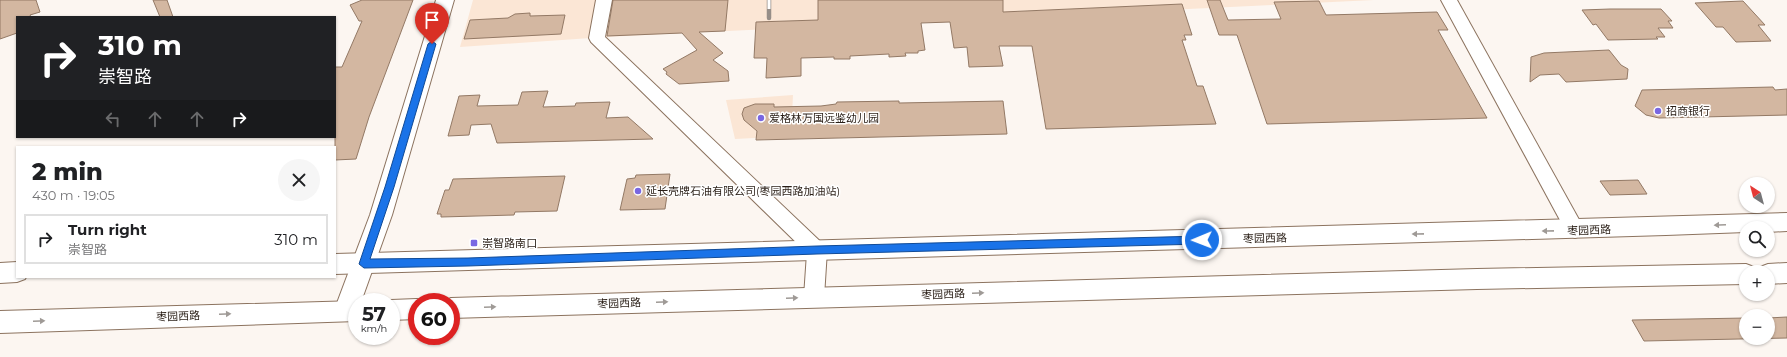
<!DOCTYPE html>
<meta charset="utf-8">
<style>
body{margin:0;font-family:Montserrat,"Noto Sans SC",sans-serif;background:#f6f6f6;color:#202124;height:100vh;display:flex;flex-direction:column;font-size:15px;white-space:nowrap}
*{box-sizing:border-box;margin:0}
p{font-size:13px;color:#757577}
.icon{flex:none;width:22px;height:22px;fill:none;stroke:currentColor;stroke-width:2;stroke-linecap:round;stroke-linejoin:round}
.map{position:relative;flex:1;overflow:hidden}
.side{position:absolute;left:16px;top:146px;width:320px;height:132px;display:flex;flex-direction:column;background:#fff;border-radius:0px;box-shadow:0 1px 3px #0004}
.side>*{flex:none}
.hud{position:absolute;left:16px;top:16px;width:320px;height:122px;border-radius:0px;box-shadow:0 1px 3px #0004;background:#202124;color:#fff;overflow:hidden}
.needle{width:26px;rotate:324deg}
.fabs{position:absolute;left:1739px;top:177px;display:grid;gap:8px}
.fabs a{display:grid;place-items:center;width:36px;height:36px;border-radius:50%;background:#fff;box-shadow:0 1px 3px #0004;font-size:20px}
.speed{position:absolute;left:348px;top:293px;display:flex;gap:8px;font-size:20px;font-weight:700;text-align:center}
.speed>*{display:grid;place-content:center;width:52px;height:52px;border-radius:50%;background:#fff;box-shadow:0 1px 3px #0004;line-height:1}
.speed small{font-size:10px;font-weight:400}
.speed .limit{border:6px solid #d22;background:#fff;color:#111}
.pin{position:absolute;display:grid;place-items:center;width:34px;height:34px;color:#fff;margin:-41px -17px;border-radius:50% 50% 50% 0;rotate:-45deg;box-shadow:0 0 4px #0007}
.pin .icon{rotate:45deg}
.me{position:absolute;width:44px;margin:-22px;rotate:269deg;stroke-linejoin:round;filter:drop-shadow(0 0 3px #0008)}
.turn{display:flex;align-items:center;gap:14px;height:84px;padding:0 16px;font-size:18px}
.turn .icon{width:52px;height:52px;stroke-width:2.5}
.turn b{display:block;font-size:28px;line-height:34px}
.lanes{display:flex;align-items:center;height:38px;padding:0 16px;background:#0003;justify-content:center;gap:20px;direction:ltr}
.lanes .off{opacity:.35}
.round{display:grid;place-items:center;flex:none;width:42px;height:42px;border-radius:21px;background:#f6f6f6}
.headline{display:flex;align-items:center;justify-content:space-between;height:68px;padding:0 16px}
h1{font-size:24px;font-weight:800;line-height:30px}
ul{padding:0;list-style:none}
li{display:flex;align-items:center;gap:12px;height:50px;margin:0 8px 6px;padding:0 8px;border:2px solid #e0e0e0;border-radius:0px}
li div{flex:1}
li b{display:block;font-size:15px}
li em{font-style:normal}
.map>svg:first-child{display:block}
.built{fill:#fbe6d5}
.building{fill:#d3b7a1;stroke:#937965}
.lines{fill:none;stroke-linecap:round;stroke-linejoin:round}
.street-casing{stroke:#8c735f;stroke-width:2}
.secondary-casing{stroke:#8c735f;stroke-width:2}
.primary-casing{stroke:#8c735f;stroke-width:2}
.street{fill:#fff;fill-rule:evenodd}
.secondary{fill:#fff;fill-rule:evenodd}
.primary{fill:#fff;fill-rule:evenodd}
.rail-casing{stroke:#968e88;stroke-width:4.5}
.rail{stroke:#fff;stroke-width:3;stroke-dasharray:9;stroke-linecap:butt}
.oneway{fill:#9f9a96}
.route{fill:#1a73e8;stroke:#114b97}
.poi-dot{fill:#7967e2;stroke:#fff;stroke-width:1.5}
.labels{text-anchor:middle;stroke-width:3;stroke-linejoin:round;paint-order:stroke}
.poi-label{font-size:11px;fill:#291e16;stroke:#fff;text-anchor:start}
.street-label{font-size:11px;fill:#291e16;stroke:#fff}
</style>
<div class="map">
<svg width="1787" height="357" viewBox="0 0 1787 357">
<rect width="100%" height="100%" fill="#fcf6f1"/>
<g class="built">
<path d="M473 0H1374L605 37 460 47Z"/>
<path d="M793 95 791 136 735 139 726 100Z"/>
</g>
<g class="building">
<path d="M0 0H36L40 12 30 15 31 17H17V33L0 39Z"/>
<path d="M153 0H167L173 17H160Z"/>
<path d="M362 0H413L369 117 356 159 335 160V67H342L362 21H359L350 5Z"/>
<path d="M613 0H728L725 31 699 32 723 53 713 60 728 71 729 81 679 84 666 74 667 72 663 69 697 50 682 33 607 36Z"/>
<path d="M818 0H1003V12L1182 4 1192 35H1184L1186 40H1182L1197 86H1203L1216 124 1046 129 1032 46H999L1003 66 969 67 967 47 954 48 950 22 921 23 925 50 918 51V53H905L906 56 889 57V54L850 56V59H834V57L801 58V76L766 78 767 58H754L756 22 818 20Z"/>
<path d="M1207 0H1220L1228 20 1281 19 1274 2 1319 1 1326 15 1437 12 1448 30H1438L1487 118 1267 124 1237 35H1219Z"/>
<path d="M1743 1 1765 25H1758L1771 41 1736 42 1723 27H1716L1695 3Z"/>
<path d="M1610 9H1661L1672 21H1668L1673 28H1658L1665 37H1656L1658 39 1608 40 1596 24 1593 25 1582 10Z"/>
<path d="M530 13V16L565 15 561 34 464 39 470 20 508 18 515 14Z"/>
<path d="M1609 50 1621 65 1628 69 1627 79 1566 82 1559 74 1540 75 1530 82 1531 57 1544 53Z"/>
<path d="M1773 87 1775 90 1787 89V115L1659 118 1646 115 1635 106 1642 90Z"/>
<path d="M548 91 543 107 575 106 576 103 610 102 606 118 628 117 653 139 497 143 491 124 471 125 469 135 448 136 459 96 480 95 477 106 518 105 522 92Z"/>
<path d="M899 101V103L1003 101 1007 134 756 140 757 131 744 120 742 114 744 108 755 104H774V107L821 106 836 104 837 102Z"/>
<path d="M670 174 665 209 620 210 627 179 635 178 636 175Z"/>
<path d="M565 176 557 211 515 212 514 215 441 217V214H437L445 190H449L453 179Z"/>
<path d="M1638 180 1647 194 1610 195 1600 181Z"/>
<path d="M1787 317V338L1644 341 1632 320 1746 318V338H1768V318Z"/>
</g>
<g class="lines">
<g class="street-casing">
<g id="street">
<path d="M596 0H612L605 37 824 245 827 250 824 297 821 303 814 305 807 303 804 297 807 253 591 42 589 38Z"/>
<path d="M1441 0H1457L1582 225 1584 230 1582 235 1575 238 1568 235Z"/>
</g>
</g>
<g class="secondary-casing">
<path id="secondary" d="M436 0H454L392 215 361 302H357V314L355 318 346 321 337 318 334 311 370 215Z"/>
</g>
<g class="primary-casing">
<g id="primary">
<path d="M1787 213V231L1768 232V228H1746V232L1666 235 335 274V254Z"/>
<path d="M17 262V277H26L25 279 17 282 0 283V263Z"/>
<path d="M1787 263V283L1768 284V272H1757L1760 267 1768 264Z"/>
<path d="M1746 264 1754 267 1757 272H1746V284L1477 289 451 318V302H442L451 298 1477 269Z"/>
<path d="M417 299 426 302H417V319L391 320V302H384L391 300Z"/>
<path d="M357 301 361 302H357V321L0 333V311Z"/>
</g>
</g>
<use href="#street" class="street"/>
<use href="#secondary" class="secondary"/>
<use href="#primary" class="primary"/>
<g class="rail-casing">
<path id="rail" d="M769 0V18"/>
</g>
<use href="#rail" class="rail"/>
</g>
<defs><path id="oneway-solid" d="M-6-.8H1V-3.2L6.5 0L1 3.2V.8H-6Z"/></defs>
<g class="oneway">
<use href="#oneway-solid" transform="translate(1720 225) rotate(178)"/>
<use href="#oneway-solid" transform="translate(1548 231) rotate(179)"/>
<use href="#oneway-solid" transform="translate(1418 234) rotate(179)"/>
<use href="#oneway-solid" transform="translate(978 293) rotate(-2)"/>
<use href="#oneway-solid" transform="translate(792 298) rotate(-2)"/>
<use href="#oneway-solid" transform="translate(662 302) rotate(-2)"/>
<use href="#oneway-solid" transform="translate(490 307) rotate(-2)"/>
<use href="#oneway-solid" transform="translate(225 314) rotate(-2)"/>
<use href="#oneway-solid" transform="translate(39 321) rotate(-2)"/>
</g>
<path class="route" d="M432 41 436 44 394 187 370 259 468 258 817 246 1202 236 1207 240 1202 244 817 254 468 266 364 268 359 264 385 187 428 44Z"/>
<g class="poi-dot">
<circle cx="1658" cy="111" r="4"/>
<circle cx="761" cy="118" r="4"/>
<circle cx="638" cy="191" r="4"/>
<rect x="470" y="239" width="8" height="8" rx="2"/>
</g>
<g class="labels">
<g class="poi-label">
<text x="1666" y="115">招商银行</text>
<text x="769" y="122">爱格林万国远鉴幼儿园</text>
<text x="646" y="195">延长壳牌石油有限公司(枣园西路加油站)</text>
<text x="482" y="247">崇智路南口</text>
</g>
<g class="street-label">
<text transform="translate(1589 230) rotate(-2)" y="4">枣园西路</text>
<text transform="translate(1265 238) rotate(-1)" y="4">枣园西路</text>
<text transform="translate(943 294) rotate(-2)" y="4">枣园西路</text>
<text transform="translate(619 303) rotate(-2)" y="4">枣园西路</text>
<text transform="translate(178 316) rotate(-2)" y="4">枣园西路</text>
</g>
</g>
</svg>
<div class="fabs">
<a><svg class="needle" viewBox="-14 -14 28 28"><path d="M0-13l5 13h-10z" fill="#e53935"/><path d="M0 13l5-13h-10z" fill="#757577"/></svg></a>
<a><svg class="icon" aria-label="search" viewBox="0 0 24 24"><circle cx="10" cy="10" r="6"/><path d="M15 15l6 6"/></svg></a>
<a>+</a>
<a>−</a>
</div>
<div class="speed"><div>57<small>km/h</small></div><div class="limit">60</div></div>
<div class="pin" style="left:432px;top:44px;background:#d93025"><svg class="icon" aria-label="arrive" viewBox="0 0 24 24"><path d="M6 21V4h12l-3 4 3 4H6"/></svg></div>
<svg class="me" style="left:1202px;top:240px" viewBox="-20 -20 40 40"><circle r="17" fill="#1a73e8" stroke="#fff" stroke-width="3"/><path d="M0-11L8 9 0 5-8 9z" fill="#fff"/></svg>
<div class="hud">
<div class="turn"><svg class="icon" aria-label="right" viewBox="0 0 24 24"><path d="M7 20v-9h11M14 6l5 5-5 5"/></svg><div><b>310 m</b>崇智路</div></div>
<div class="lanes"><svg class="icon off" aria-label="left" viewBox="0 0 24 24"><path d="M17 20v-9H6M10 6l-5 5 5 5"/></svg><svg class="icon off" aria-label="ahead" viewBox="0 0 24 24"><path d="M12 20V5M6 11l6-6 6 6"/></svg><svg class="icon off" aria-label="ahead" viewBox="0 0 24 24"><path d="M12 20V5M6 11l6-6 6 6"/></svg><svg class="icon" aria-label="right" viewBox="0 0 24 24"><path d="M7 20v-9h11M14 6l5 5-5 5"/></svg></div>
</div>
<section class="side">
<div class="headline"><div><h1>2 min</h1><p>430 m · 19:05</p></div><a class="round"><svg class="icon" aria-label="close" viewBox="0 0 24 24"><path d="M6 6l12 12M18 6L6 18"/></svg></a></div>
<ul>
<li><svg class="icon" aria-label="right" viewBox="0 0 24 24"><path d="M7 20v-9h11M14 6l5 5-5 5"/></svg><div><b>Turn right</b><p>崇智路</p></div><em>310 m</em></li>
</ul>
</section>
</div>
